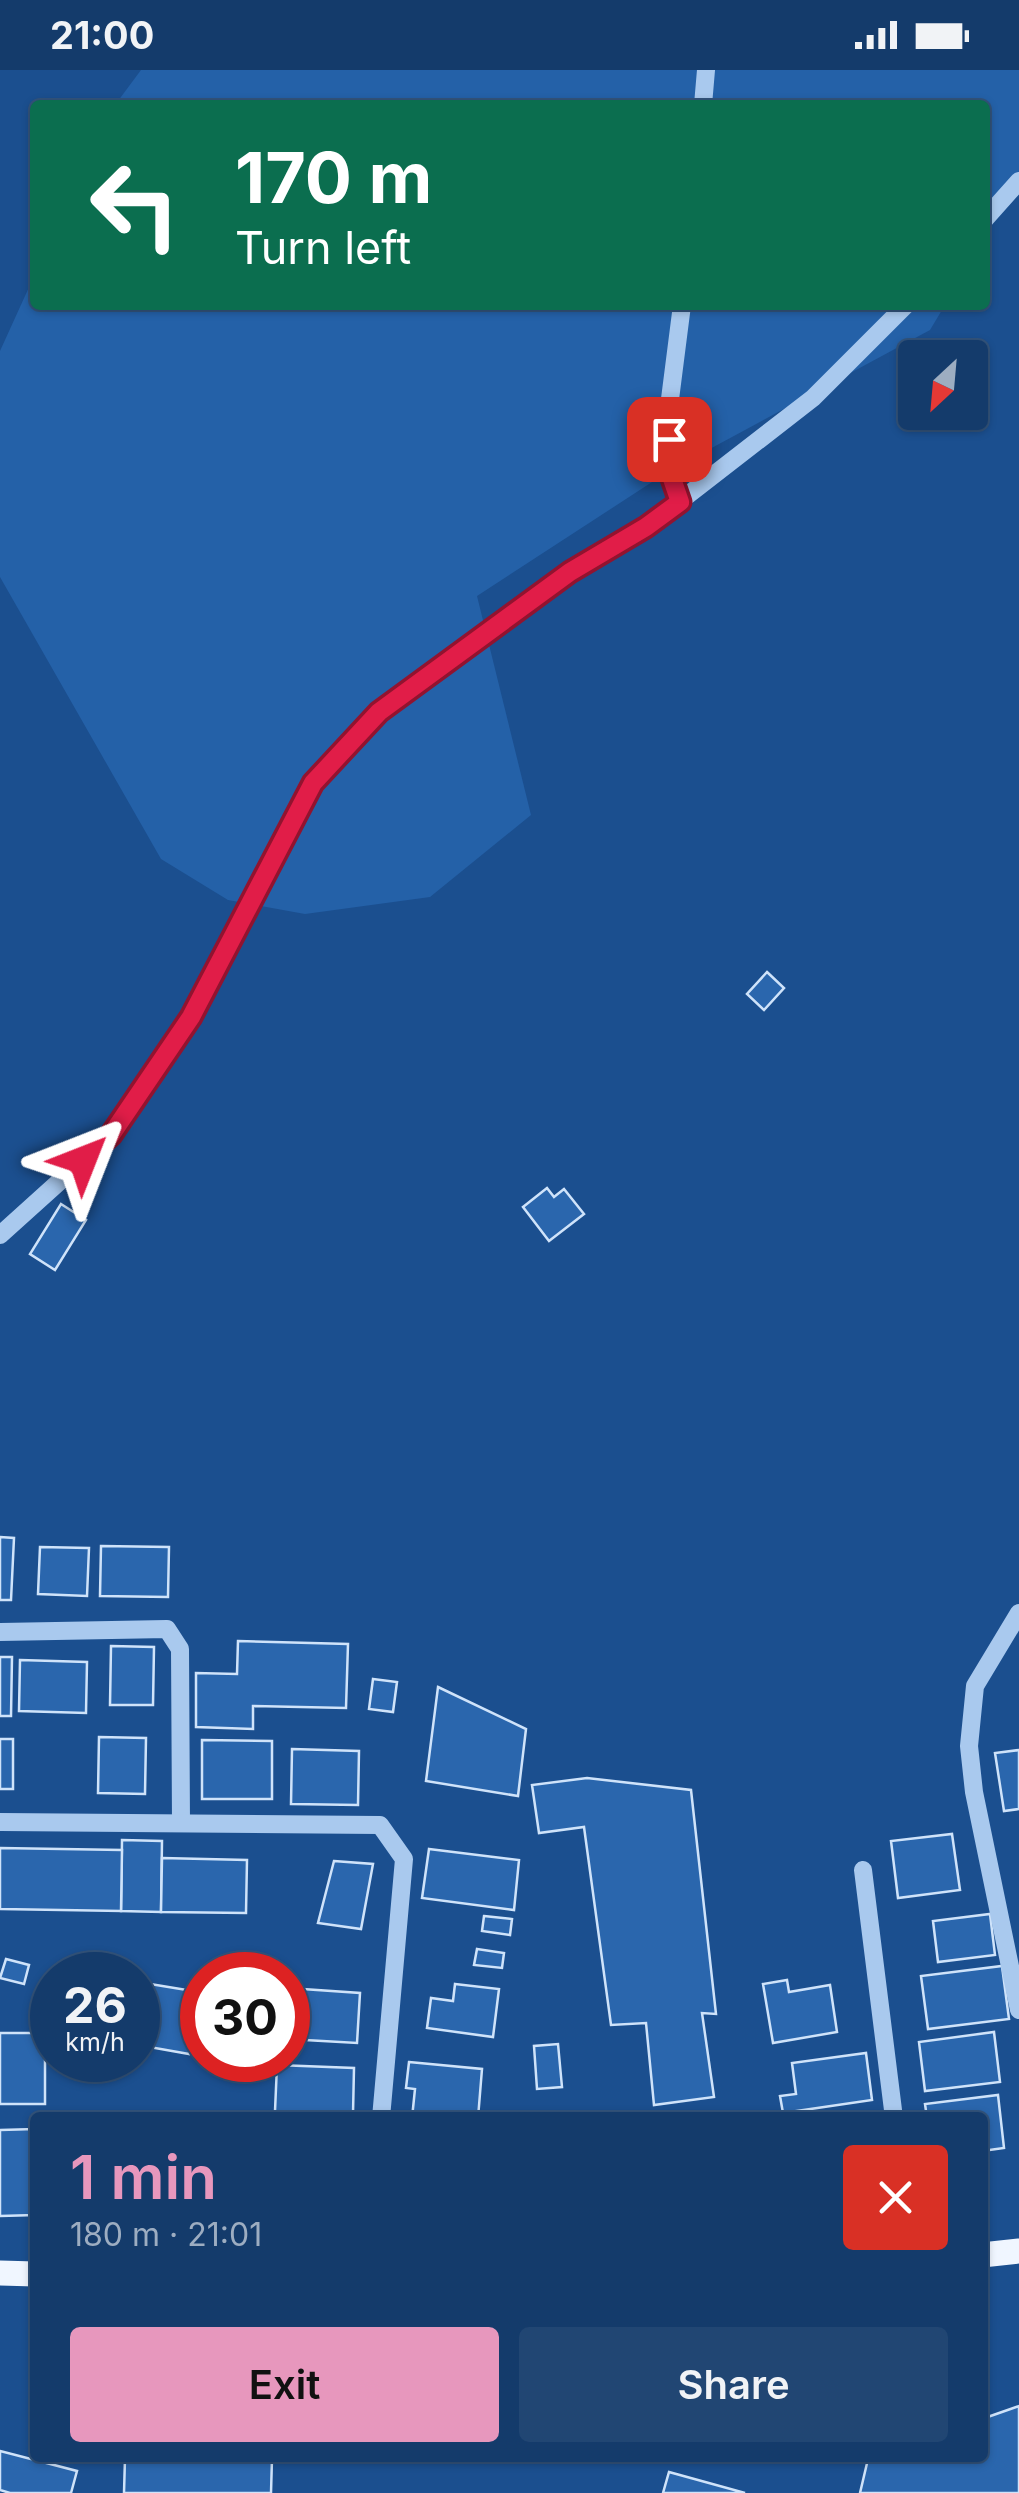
<!DOCTYPE html>
<meta charset="utf-8">
<style>
body{margin:0;font-family:Inter,sans-serif;background:#214673;color:#f1f3f6;height:100vh;display:flex;flex-direction:column;font-size:38px;white-space:nowrap}
*{box-sizing:border-box;margin:0}
p{font-size:32px;color:#9dadc1}
.icon{flex:none;width:55px;height:55px;fill:none;stroke:currentColor;stroke-width:2;stroke-linecap:round;stroke-linejoin:round}
.map{position:relative;flex:1;overflow:hidden}
.side{position:absolute;left:30px;top:2042px;width:958px;height:350px;display:flex;flex-direction:column;background:#143b6b;border-radius:10px;box-shadow:0 2px 8px #0004,0 0 0 2px #33557e}
.side>*{flex:none}
.hud{position:absolute;left:30px;top:30px;width:960px;height:210px;border-radius:10px;box-shadow:0 2px 8px #0004,0 0 0 2px #33557e;background:#0b6e4f;color:#fff;overflow:hidden}
.needle{width:65px;rotate:206deg}
.fabs{position:absolute;left:898px;top:270px;display:grid;gap:20px}
.fabs a{display:grid;place-items:center;width:90px;height:90px;border-radius:10px;background:#143b6b;box-shadow:0 2px 8px #0004,0 0 0 2px #33557e;font-size:50px}
.speed{position:absolute;left:30px;top:1882px;display:flex;gap:20px;font-size:50px;font-weight:700;text-align:center}
.speed>*{display:grid;place-content:center;width:130px;height:130px;border-radius:50%;background:#143b6b;box-shadow:0 2px 8px #0004,0 0 0 2px #33557e;line-height:1}
.speed small{font-size:25px;font-weight:400}
.speed .limit{border:15px solid #d22;background:#fff;color:#111}
.pin{position:absolute;display:grid;place-items:center;width:85px;height:85px;color:#fff;margin:-42px;border-radius:20px;box-shadow:0 5px 15px #0006}
.me{position:absolute;width:110px;margin:-55px;rotate:45deg;stroke-linejoin:round;filter:drop-shadow(0 0 8px #0008)}
.turn{display:flex;align-items:center;gap:35px;height:210px;padding:0 40px;font-size:45px}
.turn .icon{width:130px;height:130px;stroke-width:2.5}
.turn b{display:block;font-size:70px;line-height:85px}
.round{display:grid;place-items:center;flex:none;width:105px;height:105px;border-radius:10px;background:#214673}
.summary{display:flex;align-items:center;justify-content:space-between;height:170px;padding:0 40px}
h1{font-size:60px;font-weight:600;line-height:75px;color:#e797bd}
.cta{display:flex;gap:20px;margin-top:auto;padding:20px 40px}
.cta a{flex:1;height:115px;border-radius:10px;background:#e797bd;color:#111;font-size:40px;font-weight:600;line-height:115px;text-align:center}
.cta a+a{background:#214673;color:#f1f3f6}
.status{display:flex;justify-content:space-between;align-items:center;height:70px;padding:0 50px;background:#143b6b;direction:ltr}
.status svg{height:28px;fill:currentColor}
.map>svg:first-child{display:block}
.green{fill:#2461a8}
.building{fill:#2a66ad;stroke:#cfe3fa;stroke-width:2.5}
.lines{fill:none;stroke-linecap:round;stroke-linejoin:round}
.minor{stroke:#a9c9ee;stroke-width:18}
.major{stroke:#f0f6ff;stroke-width:25}
.route-casing{stroke:#92132f;stroke-width:25}
.route{stroke:#e11d48;stroke-width:18}
</style>
<div class="status"><b>21:00</b><svg viewBox="0 0 49 12"><path d="M0 12V9h3v3zM5 12V6h3v6zM10 12V3h3v9zM15 12V0h3v12zM26 1h20v11H26zM47 4h2v5h-2z"/></svg></div>
<div class="map">
<svg width="1019" height="2423" viewBox="0 0 1019 2423">
<rect width="100%" height="100%" fill="#1b4f8f"/>
<g class="green">
<path d="M141 0H1019V109L985 167V35H115Z"/>
<path d="M35 204V235H945L930 260 669 401 477 526 531 745 430 827 305 844 228 830 161 789 0 507V281Z"/>
</g>
<g class="building">
<path d="M767 902 784 918 764 940 747 924Z"/>
<path d="M547 1118 554 1127 564 1119 584 1144 549 1171 523 1137Z"/>
<path d="M61 1134 86 1150 55 1200 30 1184Z"/>
<path d="M0 1467 14 1468 11 1530H0Z"/>
<path d="M101 1476 169 1477 168 1527 100 1526Z"/>
<path d="M40 1477 89 1478 87 1526 38 1524Z"/>
<path d="M238 1571 348 1574 346 1638 253 1636V1659L196 1657V1603L237 1604Z"/>
<path d="M111 1576 154 1577 153 1635H110Z"/>
<path d="M0 1587H12L11 1646H0Z"/>
<path d="M20 1590 87 1592 86 1643 19 1641Z"/>
<path d="M373 1609 397 1612 393 1642 369 1639Z"/>
<path d="M438 1617 526 1659 518 1726 426 1711Z"/>
<path d="M99 1667 146 1668 145 1724 98 1723Z"/>
<rect x="0" y="1669" width="13" height="50"/>
<path d="M202 1670 272 1671V1729H202Z"/>
<path d="M292 1679 359 1681 358 1735 291 1734Z"/>
<path d="M1019 1680V1739L1004 1741 995 1683Z"/>
<path d="M587 1708 691 1720 716 1944 702 1943 714 2027 654 2035 646 1953 611 1955 584 1757 539 1763 532 1715Z"/>
<path d="M952 1764 960 1820 898 1828 891 1771Z"/>
<path d="M122 1770 162 1771 161 1842 121 1841Z"/>
<path d="M0 1778 122 1780 121 1841 0 1839Z"/>
<path d="M429 1779 519 1790 514 1840 422 1828Z"/>
<path d="M162 1788 247 1790 246 1843 161 1842Z"/>
<path d="M334 1791 373 1794 361 1859 318 1853Z"/>
<path d="M990 1844 995 1885 938 1892 933 1851Z"/>
<path d="M484 1846 512 1849 510 1865 482 1861Z"/>
<path d="M477 1879 504 1883 502 1898 474 1895Z"/>
<path d="M6 1889 29 1895 24 1914 0 1908Z"/>
<path d="M1002 1896 1009 1949 928 1959 921 1906Z"/>
<path d="M787 1910 789 1922 830 1915 837 1962 773 1973 763 1914Z"/>
<path d="M138 1912 199 1922 189 1984 138 1975Z"/>
<path d="M455 1914 499 1919 493 1967 427 1958 431 1928 453 1931Z"/>
<path d="M288 1918 360 1923 357 1973 288 1969Z"/>
<path d="M994 1962 1000 2012 925 2021 919 1972Z"/>
<rect x="0" y="1963" width="45" height="71"/>
<path d="M558 1974 562 2017 537 2019 534 1976Z"/>
<path d="M866 1983 872 2030 783 2043 780 2026 796 2024 792 1993Z"/>
<path d="M409 1992 482 1999 478 2048H412L415 2019 406 2018Z"/>
<path d="M277 1995 354 1998 353 2044 275 2041Z"/>
<path d="M998 2025 1004 2078 982 2081V2048H927L925 2034Z"/>
<rect x="57" y="2042" width="69" height="6"/>
<path d="M35 2059V2145L0 2146V2060Z"/>
<path d="M1019 2336V2423H860L868 2389 873 2388H982V2349Z"/>
<path d="M0 2381 77 2401 71 2423H10L0 2420Z"/>
<path d="M125 2388H272L271 2423H124Z"/>
<path d="M669 2402 745 2423H663Z"/>
</g>
<g class="lines">
<g class="minor">
<path d="M703 35 706 0"/>
<path d="M985 149 1019 111"/>
<path d="M680 431 669 401V337L682 235"/>
<path d="M0 1165 111 1065 191 947 313 713 379 642 570 502 645 457 680 431 813 328 906 235"/>
<path d="M1019 1543 975 1616 969 1676 974 1722 1019 1940"/>
<path d="M0 1562 167 1559 180 1579 181 1753"/>
<path d="M0 1752 380 1755 404 1789 381 2048"/>
<path d="M863 1800 894 2048"/>
</g>
<g class="major">
<path d="M982 2185 1019 2181"/>
<path d="M0 2203 35 2204"/>
</g>
</g>
<g class="lines">
<g class="route-casing">
<path id="route" d="M83 1090 111 1065 191 947 313 713 379 642 570 502 646 457 680 432 669 400V369"/>
</g>
<use href="#route" class="route"/>
</g>
</svg>
<div class="fabs">
<a><svg class="needle" viewBox="-14 -14 28 28"><path d="M0-13l5 13h-10z" fill="#e53935"/><path d="M0 13l5-13h-10z" fill="#9dadc1"/></svg></a>
</div>
<div class="speed"><div>26<small>km/h</small></div><div class="limit">30</div></div>
<div class="pin" style="left:669px;top:369px;background:#d93025"><svg class="icon" aria-label="arrive" viewBox="0 0 24 24"><path d="M6 21V4h12l-3 4 3 4H6"/></svg></div>
<svg class="me" style="left:83px;top:1090px" viewBox="-20 -20 40 40"><path d="M0-17L14 15 0 8-14 15z" fill="#e11d48" stroke="#fff" stroke-width="4"/></svg>
<div class="hud">
<div class="turn"><svg class="icon" aria-label="left" viewBox="0 0 24 24"><path d="M17 20v-9H6M10 6l-5 5 5 5"/></svg><div><b>170 m</b>Turn left</div></div>
</div>
<section class="side">
<div class="summary"><div><h1>1 min</h1><p>180 m · 21:01</p></div><a class="round" style="background:#d93025;color:#fff"><svg class="icon" aria-label="close" viewBox="0 0 24 24"><path d="M6 6l12 12M18 6L6 18"/></svg></a></div>
<div class="cta"><a>Exit</a><a>Share</a></div>
</section>
</div>
